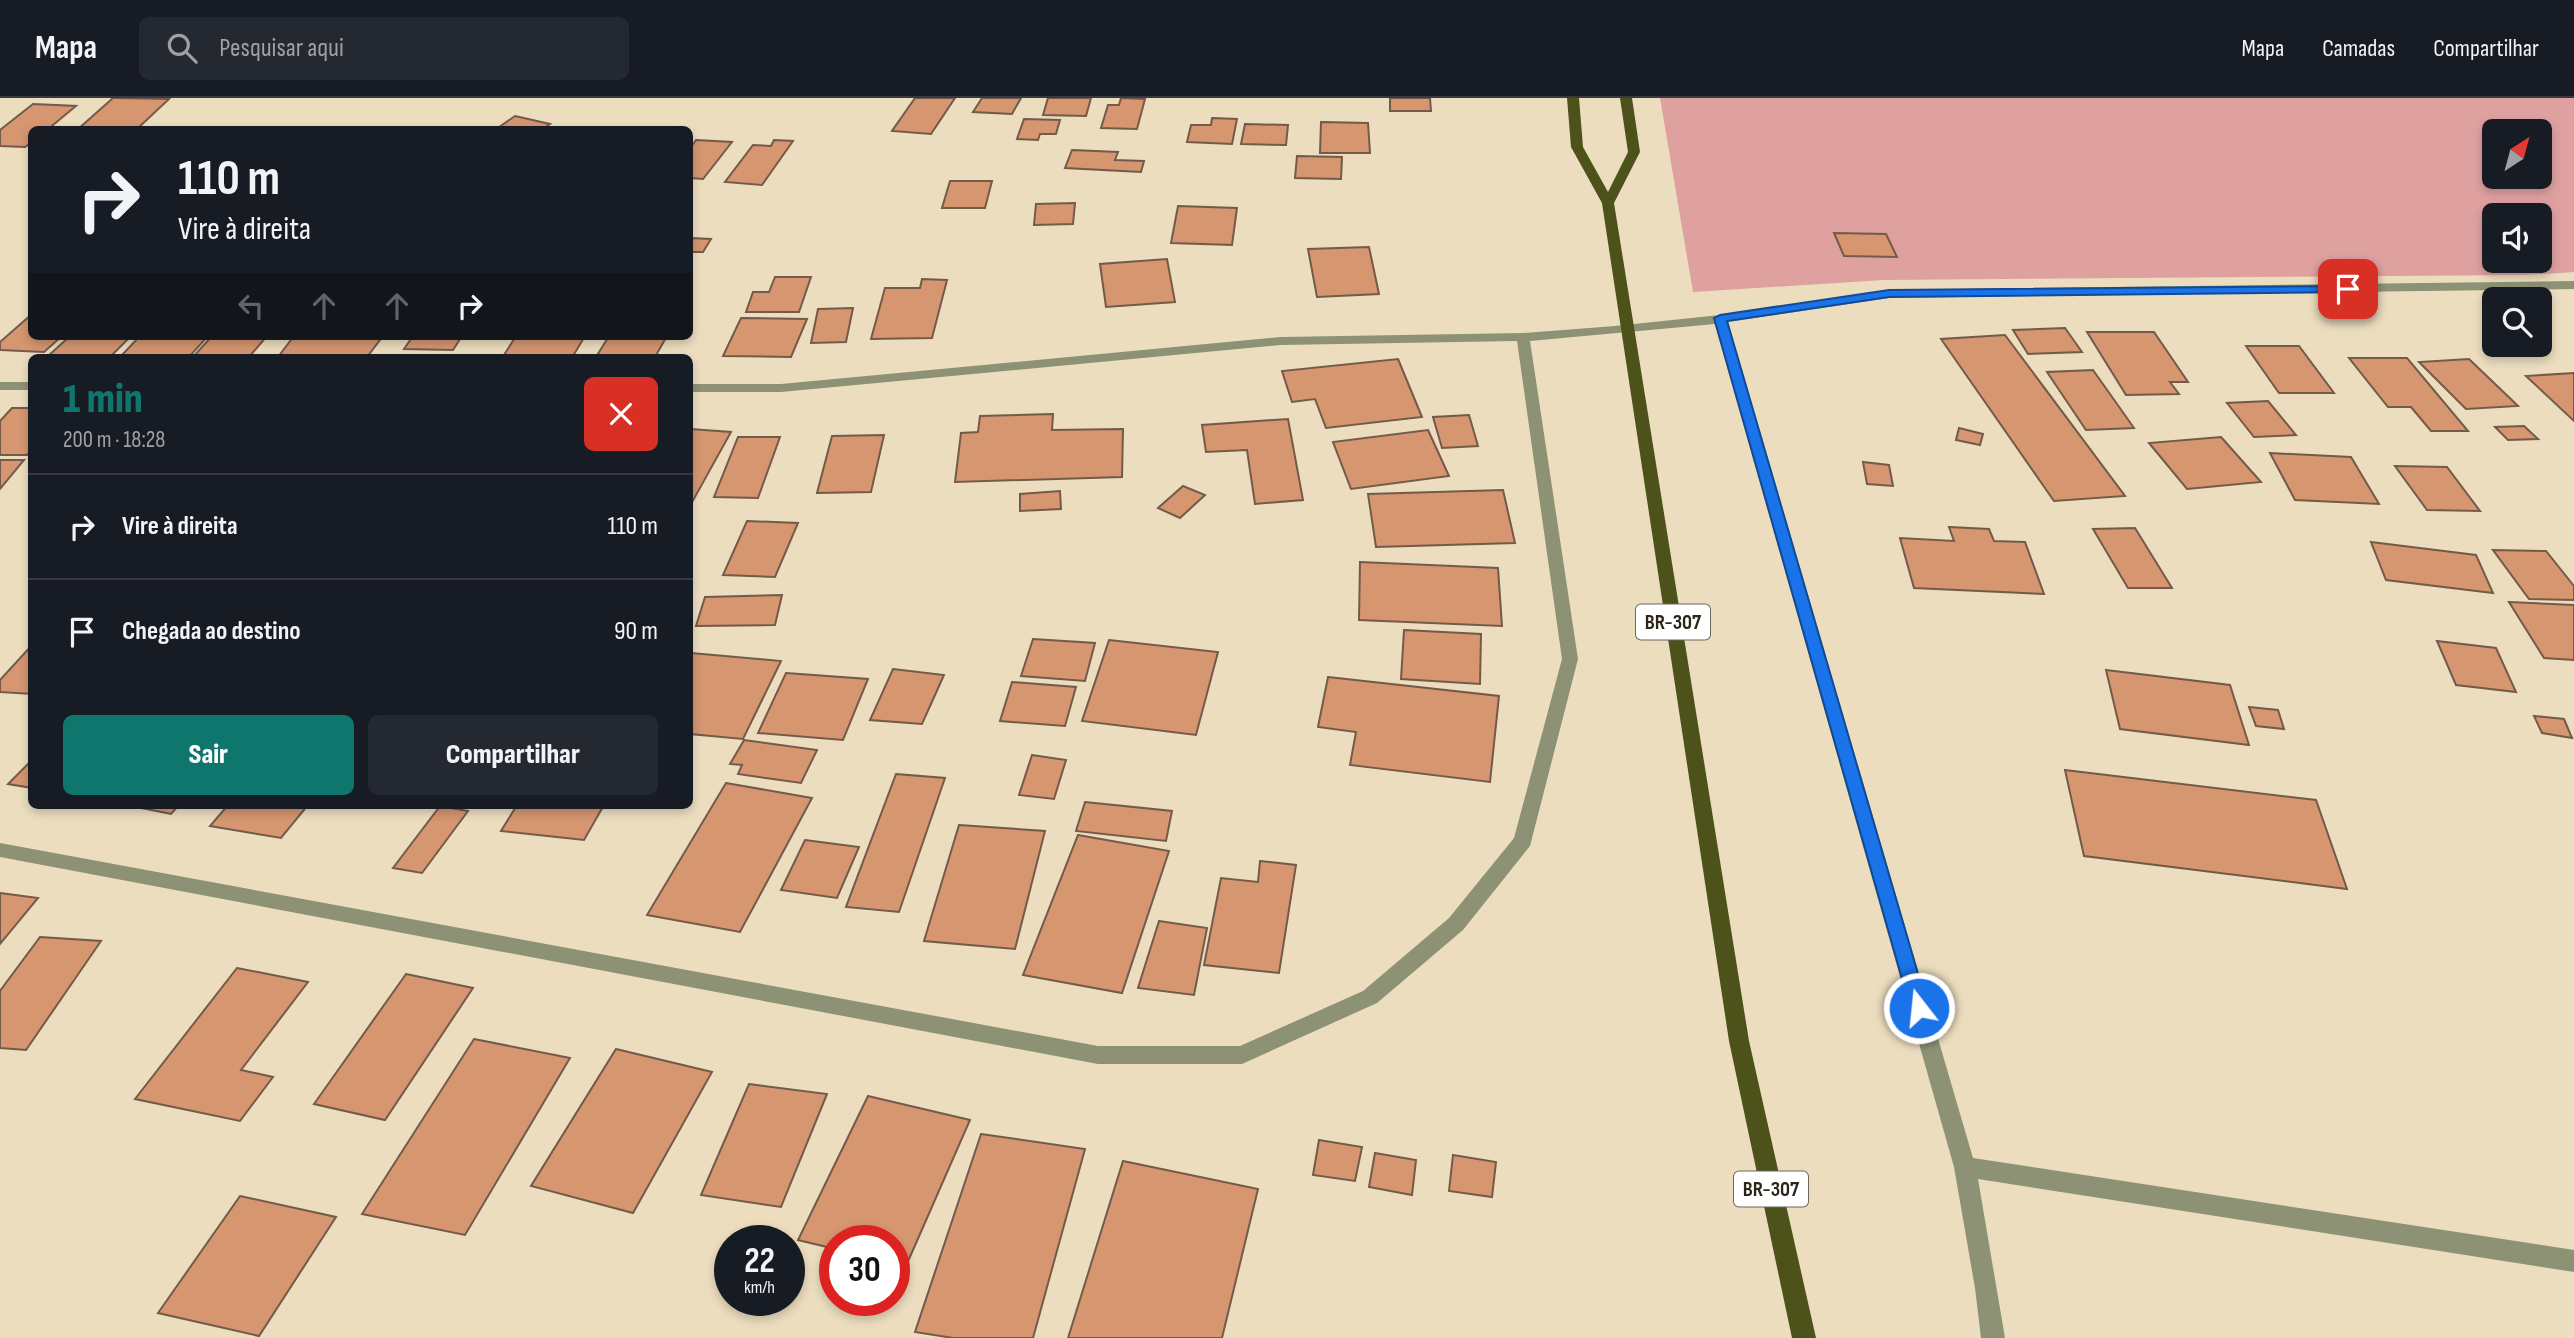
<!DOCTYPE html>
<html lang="pt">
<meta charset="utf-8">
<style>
body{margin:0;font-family:"Sofia Sans Condensed",sans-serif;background:#242831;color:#f1f3f6;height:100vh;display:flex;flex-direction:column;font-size:26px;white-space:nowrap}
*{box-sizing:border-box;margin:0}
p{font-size:23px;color:#9ea1a6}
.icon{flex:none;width:38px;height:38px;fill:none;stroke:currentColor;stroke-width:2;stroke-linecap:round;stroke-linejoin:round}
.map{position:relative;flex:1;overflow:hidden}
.drawer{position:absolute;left:28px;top:256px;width:665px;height:455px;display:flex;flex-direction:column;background:#171b24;border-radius:10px;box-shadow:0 4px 10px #0003}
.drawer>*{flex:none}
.banner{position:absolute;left:28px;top:28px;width:665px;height:214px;border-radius:10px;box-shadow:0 4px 10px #0003;background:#171b24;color:#f1f3f6;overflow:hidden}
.needle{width:46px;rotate:36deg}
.buttons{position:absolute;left:2482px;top:21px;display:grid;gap:14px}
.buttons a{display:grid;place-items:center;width:70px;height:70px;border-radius:10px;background:#171b24;box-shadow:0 4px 10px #0003;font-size:35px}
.speed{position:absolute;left:714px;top:1127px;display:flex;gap:14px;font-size:35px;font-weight:700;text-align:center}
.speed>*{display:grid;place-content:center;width:91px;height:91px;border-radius:50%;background:#171b24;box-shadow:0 4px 10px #0003;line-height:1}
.speed small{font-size:18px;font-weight:400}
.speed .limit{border:10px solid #d22;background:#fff;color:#111}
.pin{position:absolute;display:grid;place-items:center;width:60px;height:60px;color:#fff;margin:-30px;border-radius:14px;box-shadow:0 4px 10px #0006}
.me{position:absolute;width:77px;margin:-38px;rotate:344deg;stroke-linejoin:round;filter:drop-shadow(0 0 5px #0008)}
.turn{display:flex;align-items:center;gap:24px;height:147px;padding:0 35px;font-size:32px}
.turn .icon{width:91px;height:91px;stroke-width:2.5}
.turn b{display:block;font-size:49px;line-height:60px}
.lanes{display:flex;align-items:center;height:66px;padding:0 35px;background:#0003;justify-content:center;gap:35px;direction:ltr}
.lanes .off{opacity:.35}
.round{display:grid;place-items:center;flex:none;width:74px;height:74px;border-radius:10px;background:#242831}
.summary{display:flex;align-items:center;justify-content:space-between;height:119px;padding:0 35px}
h1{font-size:42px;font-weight:800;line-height:52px;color:#0f766e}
.primary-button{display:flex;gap:14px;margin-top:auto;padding:14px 35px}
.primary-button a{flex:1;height:80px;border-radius:10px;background:#0f766e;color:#fff;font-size:28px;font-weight:800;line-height:80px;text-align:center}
.primary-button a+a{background:#242831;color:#f1f3f6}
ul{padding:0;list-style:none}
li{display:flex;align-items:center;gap:21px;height:105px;padding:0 35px;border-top:2px solid #363941}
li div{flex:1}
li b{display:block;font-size:26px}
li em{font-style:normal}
header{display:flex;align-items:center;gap:42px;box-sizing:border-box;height:98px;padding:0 35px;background:#171b24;border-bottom:2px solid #363941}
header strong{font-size:33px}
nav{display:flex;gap:38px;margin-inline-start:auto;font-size:24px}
.search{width:490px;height:63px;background:#242831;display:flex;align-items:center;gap:18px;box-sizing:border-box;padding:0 24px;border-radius:10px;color:#9ea1a6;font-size:26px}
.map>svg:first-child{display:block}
.green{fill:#dea1a0;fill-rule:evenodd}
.building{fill:#d59670;stroke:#745a4a;stroke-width:2}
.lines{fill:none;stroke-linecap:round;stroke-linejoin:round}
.street{fill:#8d9275;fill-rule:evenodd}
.primary{fill:#4c521a;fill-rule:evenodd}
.route{fill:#1a73e8;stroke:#114b97;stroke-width:2}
.labels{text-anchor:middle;stroke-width:5;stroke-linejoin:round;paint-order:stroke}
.shield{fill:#fff;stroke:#6b665f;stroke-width:2}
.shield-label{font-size:21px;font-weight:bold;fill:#2b251a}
</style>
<header>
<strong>Mapa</strong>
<div class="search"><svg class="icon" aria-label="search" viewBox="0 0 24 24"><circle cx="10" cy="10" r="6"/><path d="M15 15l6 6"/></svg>Pesquisar aqui</div>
<nav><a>Mapa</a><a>Camadas</a><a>Compartilhar</a></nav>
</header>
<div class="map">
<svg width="2574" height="1240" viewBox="0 0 2574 1240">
<rect width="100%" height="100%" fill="#ecddbf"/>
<path class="green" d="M1660 0H2574V174L2526 177 1884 182 1693 194ZM2494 33H2539V79H2494ZM2494 117H2539V163H2494Z"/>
<g class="building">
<path d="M113 0H116L169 1 136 32H77Z"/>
<path d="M915 0H955L931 36 892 33Z"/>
<path d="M982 0H1021L1012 16 973 14Z"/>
<path d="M1048 0H1091L1086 18 1043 17Z"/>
<path d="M1121 0 1145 1 1137 31 1101 30 1108 7H1119Z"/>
<path d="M1390 0H1430L1431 13H1390Z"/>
<path d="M33 6 76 8 47 32H32V44L25 49 0 48V32Z"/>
<path d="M515 18 550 26 541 32H495Z"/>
<path d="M1212 20 1237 21 1232 46 1187 44 1191 27H1211Z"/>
<path d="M1024 21 1060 22 1056 36H1040L1038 42 1017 41Z"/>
<path d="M1321 24 1368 25 1370 55H1320Z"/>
<path d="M1245 26 1288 27 1286 47 1241 46Z"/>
<path d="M696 42 732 44 703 81 690 80V50Z"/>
<path d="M774 42 793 43 762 87 725 84 753 47 771 48Z"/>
<path d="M1072 52 1118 54 1115 62 1144 63 1141 74 1065 70Z"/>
<path d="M1297 58 1342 59 1341 81 1295 80Z"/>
<path d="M950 83H992L985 110H942Z"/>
<path d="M1075 105 1073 126 1034 127 1036 106Z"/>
<path d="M1178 108 1237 110 1232 147 1171 145Z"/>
<path d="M1834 135 1886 136 1897 159 1844 158Z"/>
<path d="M690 140 711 141 703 154H690Z"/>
<path d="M1369 149 1379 196 1317 199 1308 151Z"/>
<path d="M1167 161 1175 204 1106 209 1100 166Z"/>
<path d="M775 179H811L799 214H746L753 194H769Z"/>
<path d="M922 181 947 182 932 240 871 241 885 190H920Z"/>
<path d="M853 210 846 244 811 245 818 211Z"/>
<path d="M32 216V238H62L44 254 0 252V244Z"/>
<path d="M741 220 807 221 791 259 723 258Z"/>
<path d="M2065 230 2082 254 2028 256 2013 232Z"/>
<path d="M2087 234H2154L2188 284H2170L2179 296 2126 297Z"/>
<path d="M2005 237 2125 398 2054 403 1941 241Z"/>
<path d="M70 238H131L110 259H47Z"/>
<path d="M140 238H208L189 259H120Z"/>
<path d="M212 238H267L249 259H193Z"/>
<path d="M294 238H383L367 259H278Z"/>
<path d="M413 238H462L453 252 404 251Z"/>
<path d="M516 238H585L573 258 504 257Z"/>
<path d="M609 238H667L655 259H596Z"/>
<path d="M2246 248H2299L2334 295H2279Z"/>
<path d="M2349 260H2407L2468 333H2431L2411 309H2388Z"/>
<path d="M1398 261 1422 319 1326 330 1315 301 1292 304 1282 273Z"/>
<path d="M2469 261 2518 308 2466 311 2419 264Z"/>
<path d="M2093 272 2134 330 2086 332 2047 274Z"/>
<path d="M2574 275V323L2526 278Z"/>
<path d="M2268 303 2296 337 2254 339 2227 305Z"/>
<path d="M12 310H32V352L27 357H0V323Z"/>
<path d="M1053 316 1052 332 1123 331 1122 379 955 384 961 335 978 334 980 318Z"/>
<path d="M1469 317 1478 348 1442 350 1433 319Z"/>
<path d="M1288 321 1303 402 1255 406 1247 352 1206 354 1202 327Z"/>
<path d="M2524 328 2538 341 2508 342 2495 329Z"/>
<path d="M1959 330 1983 336 1980 347 1956 342Z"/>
<path d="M690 331 731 334 690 408Z"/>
<path d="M1428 332 1449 378 1351 391 1333 344Z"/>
<path d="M884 337 871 394 817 395 832 338Z"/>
<path d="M738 339H780L758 400 714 399Z"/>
<path d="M2221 339 2261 384 2187 391 2149 345Z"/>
<path d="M2270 355 2351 359 2379 406 2295 402Z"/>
<path d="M0 362H24L0 391Z"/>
<path d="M1863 364 1889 367 1893 388 1867 386Z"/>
<path d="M2395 368 2447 369 2480 413 2427 412Z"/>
<path d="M1183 388 1205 397 1180 420 1158 410Z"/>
<path d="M1503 392 1515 445 1376 449 1368 396Z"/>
<path d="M1060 393 1061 411 1020 413V396Z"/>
<path d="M747 423 798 425 775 479 723 477Z"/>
<path d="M1949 429 1989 431 1994 443 2025 444 2044 496 1914 490 1900 440 1954 443Z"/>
<path d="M2135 430 2172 490H2128L2093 431Z"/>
<path d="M2371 444 2476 457 2493 495 2386 482Z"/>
<path d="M2493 452 2546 453 2574 488V502L2529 501Z"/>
<path d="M1360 464 1498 470 1502 528 1359 522Z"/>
<path d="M782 497 775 527 696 528 705 499Z"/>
<path d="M2509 504 2574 507V562L2544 560Z"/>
<path d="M1404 532 1481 536 1480 586 1401 581Z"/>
<path d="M1033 541 1095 545 1085 583 1021 578Z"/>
<path d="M1109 542 1218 554 1196 637 1082 623Z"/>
<path d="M2437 543 2496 550 2516 594 2456 587Z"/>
<path d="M32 547V596L0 594V582Z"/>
<path d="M691 555 781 563 743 641 690 636Z"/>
<path d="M893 571 944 577 922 626 870 622Z"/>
<path d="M2106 572 2230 587 2249 647 2120 631Z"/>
<path d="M786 575 868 581 843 642 758 635Z"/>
<path d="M1328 579 1499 598 1490 684 1350 667 1356 634 1318 629Z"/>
<path d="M1012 584 1076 589 1065 628 1000 623Z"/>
<path d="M2249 609 2278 612 2284 631 2256 628Z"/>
<path d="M2534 618 2564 621 2572 640 2542 635Z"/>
<path d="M744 642 817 652 801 685 738 676 742 667 730 666Z"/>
<path d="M1032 657 1066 662 1054 701 1019 697Z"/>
<path d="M32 662V690L8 686Z"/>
<path d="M2065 672 2316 702 2347 791 2084 758Z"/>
<path d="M896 676 945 680 899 814 846 809Z"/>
<path d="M726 685 812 700 740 834 647 817Z"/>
<path d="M1085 704 1172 713 1166 743 1076 733Z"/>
<path d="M126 707H179L171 716Z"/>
<path d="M228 707H308L281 740 210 728Z"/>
<path d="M517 707H604L584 742 501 733Z"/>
<path d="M440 708 468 713 422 775 393 770Z"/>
<path d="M959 727 1045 733 1015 851 924 843Z"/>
<path d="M1078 737 1169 753 1122 895 1023 877Z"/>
<path d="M805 742 859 749 837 800 781 792Z"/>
<path d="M1260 763 1296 767 1279 875 1204 867 1221 780 1258 784Z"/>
<path d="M0 795 38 800 0 846Z"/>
<path d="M1159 823 1207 830 1194 897 1138 890Z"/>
<path d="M40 839 101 843 26 952 0 950V893Z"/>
<path d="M237 870 308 884 241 972 273 979 240 1023 135 1001Z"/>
<path d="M406 876 473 890 385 1022 314 1006Z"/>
<path d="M474 941 570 960 465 1137 362 1116Z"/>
<path d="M616 951 712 974 633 1115 531 1088Z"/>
<path d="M749 986 827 996 781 1109 701 1097Z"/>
<path d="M868 998 970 1022 906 1168 894 1165V1143H835V1151L798 1142Z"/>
<path d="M981 1036 1085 1051 1033 1240H953L915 1234Z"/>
<path d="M1319 1042 1362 1049 1355 1083 1313 1077Z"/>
<path d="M1375 1055 1416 1062 1412 1097 1369 1089Z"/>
<path d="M1453 1057 1496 1064 1492 1099 1449 1093Z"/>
<path d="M1123 1063 1258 1091 1222 1240H1068Z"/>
<path d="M240 1098 336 1119 259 1238 158 1215Z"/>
</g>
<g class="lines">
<g class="street">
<path d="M2574 183V191L1889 200 1728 224 1973 1060 2574 1152V1174L1978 1081 2005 1240H1981L1975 1190 1954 1069 1715 226 1530 243 1578 561 1530 748 1463 832 1377 905 1242 966H1098L0 759V745L1098 948H1240L1363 893 1449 820 1514 740 1562 561 1517 243 1281 247 781 294H690V286H781L1281 239 1523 235 1615 228 1720 217 1889 192Z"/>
<rect x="0" y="284" width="32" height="8"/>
</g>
<path class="primary" d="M1567 0H1579L1583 49 1608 94 1628 54 1620 0H1632L1640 54 1614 105 1749 943 1816 1240H1792L1729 943 1602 105 1571 49Z"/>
</g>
<path class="route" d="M2348 188 2352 189V194L1889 199 1727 223 1928 910 1926 916 1919 918 1912 916 1714 220 1720 217 1889 192Z"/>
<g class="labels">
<g class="shield">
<rect x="1636" y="506.5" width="74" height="35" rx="5"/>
<rect x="1734" y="1073.5" width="74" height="35" rx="5"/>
</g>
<g class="shield-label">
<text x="1673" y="531">BR-307</text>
<text x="1771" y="1098">BR-307</text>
</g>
</g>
</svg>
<div class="buttons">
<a><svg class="needle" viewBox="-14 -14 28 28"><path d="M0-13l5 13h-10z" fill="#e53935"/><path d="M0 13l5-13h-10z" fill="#9ea1a6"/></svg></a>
<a><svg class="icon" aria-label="sound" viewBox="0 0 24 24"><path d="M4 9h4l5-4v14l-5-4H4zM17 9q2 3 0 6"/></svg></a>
<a><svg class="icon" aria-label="search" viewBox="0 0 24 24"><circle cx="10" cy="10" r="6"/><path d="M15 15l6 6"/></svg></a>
</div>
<div class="speed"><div>22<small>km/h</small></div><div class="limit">30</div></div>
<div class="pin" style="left:2348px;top:191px;background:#d93025"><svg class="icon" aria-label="arrive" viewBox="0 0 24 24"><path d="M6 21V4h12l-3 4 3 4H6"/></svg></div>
<svg class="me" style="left:1919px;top:910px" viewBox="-20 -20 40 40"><circle r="17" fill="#1a73e8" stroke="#fff" stroke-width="3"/><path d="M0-11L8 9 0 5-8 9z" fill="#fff"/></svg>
<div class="banner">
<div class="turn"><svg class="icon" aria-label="right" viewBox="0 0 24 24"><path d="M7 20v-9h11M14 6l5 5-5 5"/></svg><div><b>110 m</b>Vire à direita</div></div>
<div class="lanes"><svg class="icon off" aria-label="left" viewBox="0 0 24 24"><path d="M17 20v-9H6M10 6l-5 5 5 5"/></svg><svg class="icon off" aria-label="ahead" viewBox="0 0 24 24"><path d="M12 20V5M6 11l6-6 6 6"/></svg><svg class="icon off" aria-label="ahead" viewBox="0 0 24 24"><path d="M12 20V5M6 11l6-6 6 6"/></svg><svg class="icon" aria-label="right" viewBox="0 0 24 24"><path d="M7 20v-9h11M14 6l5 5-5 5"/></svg></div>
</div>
<section class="drawer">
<div class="summary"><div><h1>1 min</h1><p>200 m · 18:28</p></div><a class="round" style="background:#d93025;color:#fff"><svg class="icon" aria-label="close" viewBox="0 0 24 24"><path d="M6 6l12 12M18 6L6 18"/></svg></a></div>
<ul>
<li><svg class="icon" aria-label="right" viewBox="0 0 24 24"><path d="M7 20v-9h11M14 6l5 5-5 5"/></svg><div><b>Vire à direita</b></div><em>110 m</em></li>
<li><svg class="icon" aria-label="arrive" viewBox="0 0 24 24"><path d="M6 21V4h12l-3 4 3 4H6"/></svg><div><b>Chegada ao destino</b></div><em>90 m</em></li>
</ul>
<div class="primary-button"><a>Sair</a><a>Compartilhar</a></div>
</section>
</div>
